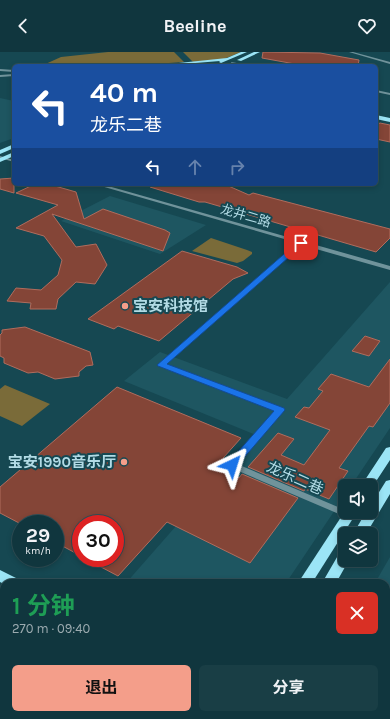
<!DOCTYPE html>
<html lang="zh">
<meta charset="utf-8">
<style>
body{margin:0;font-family:Karla,"Noto Sans SC",sans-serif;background:#193e45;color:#f1f3f6;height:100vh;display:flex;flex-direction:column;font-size:15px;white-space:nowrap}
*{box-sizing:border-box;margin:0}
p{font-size:13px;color:#9cabb0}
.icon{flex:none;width:22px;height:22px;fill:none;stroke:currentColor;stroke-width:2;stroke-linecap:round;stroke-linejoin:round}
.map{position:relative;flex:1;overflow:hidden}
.details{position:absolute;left:0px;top:527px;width:390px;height:140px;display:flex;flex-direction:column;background:#10363e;border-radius:12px 12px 0 0;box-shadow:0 2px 6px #0003,0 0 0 1px #305058}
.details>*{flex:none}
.guide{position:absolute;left:12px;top:12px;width:366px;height:122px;border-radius:6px;box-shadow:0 2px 6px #0003,0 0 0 1px #305058;background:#1a4fa0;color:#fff;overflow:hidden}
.buttons{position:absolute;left:338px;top:427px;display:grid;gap:8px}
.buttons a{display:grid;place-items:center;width:40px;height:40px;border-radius:6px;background:#10363e;box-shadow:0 2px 6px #0003,0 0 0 1px #305058;font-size:20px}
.speed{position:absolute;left:12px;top:463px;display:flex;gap:8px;font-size:20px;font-weight:700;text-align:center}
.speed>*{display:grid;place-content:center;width:52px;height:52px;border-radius:50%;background:#10363e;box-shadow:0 2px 6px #0003,0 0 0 1px #305058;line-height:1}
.speed small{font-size:10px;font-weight:400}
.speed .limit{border:6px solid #d22;background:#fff;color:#111}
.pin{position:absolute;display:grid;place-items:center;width:34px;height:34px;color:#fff;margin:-17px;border-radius:8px;box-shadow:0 2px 6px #0006}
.me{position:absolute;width:44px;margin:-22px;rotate:41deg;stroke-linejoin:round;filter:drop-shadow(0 0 3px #0008)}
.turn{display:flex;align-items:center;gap:14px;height:84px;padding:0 12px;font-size:18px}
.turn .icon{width:52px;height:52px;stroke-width:2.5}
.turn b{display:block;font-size:28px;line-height:34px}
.lanes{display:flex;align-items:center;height:38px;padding:0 12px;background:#0003;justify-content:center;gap:20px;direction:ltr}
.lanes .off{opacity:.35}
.round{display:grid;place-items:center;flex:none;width:42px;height:42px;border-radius:6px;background:#193e45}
.head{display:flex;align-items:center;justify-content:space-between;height:68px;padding:0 12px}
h1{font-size:24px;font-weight:700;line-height:30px;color:#1e9e55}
.action{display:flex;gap:8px;margin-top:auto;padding:8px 12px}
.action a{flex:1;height:46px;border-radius:6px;background:#f49e8a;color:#111;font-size:16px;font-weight:700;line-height:46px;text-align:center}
.action a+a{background:#193e45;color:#f1f3f6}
header{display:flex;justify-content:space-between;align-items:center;height:52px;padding:0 12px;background:#10363e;font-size:18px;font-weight:700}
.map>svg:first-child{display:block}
.built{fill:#1e5661}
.green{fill:#7a6b39}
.building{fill:#844537;stroke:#b06c5d}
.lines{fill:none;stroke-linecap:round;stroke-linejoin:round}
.minor{fill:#70939b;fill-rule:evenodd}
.major{fill:#9be5f6;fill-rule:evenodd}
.route{fill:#1a73e8;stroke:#114b97}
.poi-dot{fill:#f49e8a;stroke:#164852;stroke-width:1.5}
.labels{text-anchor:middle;stroke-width:4;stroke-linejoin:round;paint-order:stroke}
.far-street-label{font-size:13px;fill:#b2dbe5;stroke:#164852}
.poi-label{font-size:15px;font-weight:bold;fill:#b2dbe5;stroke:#164852;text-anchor:start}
.street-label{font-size:15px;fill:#b2dbe5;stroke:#164852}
</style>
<header><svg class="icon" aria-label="back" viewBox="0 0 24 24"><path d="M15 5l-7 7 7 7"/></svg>Beeline<svg class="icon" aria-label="heart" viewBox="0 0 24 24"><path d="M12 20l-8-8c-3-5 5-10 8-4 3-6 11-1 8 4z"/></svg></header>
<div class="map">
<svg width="390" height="667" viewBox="0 0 390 667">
<rect width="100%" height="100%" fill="#164852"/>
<g class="built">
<path d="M0 46 14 49V73L12 74 14 75V86L0 91Z"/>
<path d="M110 144 206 173 160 202 61 169Z"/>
<path d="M390 230V376L351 434H345V443L286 531H126L256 383 124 329 160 300 287 347Z"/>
<path d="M390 505V667H333L332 663H386V531H375Z"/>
</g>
<g class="green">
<path d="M108 0H174L184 10 124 14H41L61 5Z"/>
<path d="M183 0H241L224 7 193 10Z"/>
<path d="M211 186 247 198 252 200V202L243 209 237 211 192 199Z"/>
<path d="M5 333 50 352 22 374 0 364V337Z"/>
</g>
<g class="building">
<path d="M263 0 320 1 359 8 358 14H306L262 6Z"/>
<path d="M380 71 390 73V90L376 87V73Z"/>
<path d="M14 126V141L0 137V127Z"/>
<path d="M35 132H48L76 140 84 167 103 157 165 178 170 181 163 199 52 162 76 195 96 192 107 213 95 232 76 230 58 247 56 257H30L31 251 7 249 16 236 41 238 58 223 62 208 44 184 16 176 58 153 16 141Z"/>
<path d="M150 132H224L249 143 253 141 390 177V186L376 200 205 150H199L150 135Z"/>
<path d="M182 199 237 215 248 221 233 227 159 289 118 274 114 277 88 267Z"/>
<path d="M25 275 90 300 93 313 86 314 79 320V324L55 327 38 320 28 321 4 311V306L0 304V283L2 281V278Z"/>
<path d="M365 284 380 289 369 304 352 299Z"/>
<path d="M390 307V351L373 375 369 374 339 416 348 419 329 447 305 437 304 439 248 415 278 381 294 387 281 403 304 413 330 378 295 365 304 355 309 356 323 339 318 337 331 322 369 335Z"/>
<path d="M117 335 241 386 215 415 239 426 242 422 298 446 250 511 167 470 118 524 84 506H115V472H81V504L55 490V472H21L0 461V435Z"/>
</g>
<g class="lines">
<g class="minor">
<path d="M349 0H353L390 10V12Z"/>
<path d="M231 10 248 13 250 14 232 12Z"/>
<path d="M172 11 171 13 137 14 139 13Z"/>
<path d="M0 17 14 18V20L0 19Z"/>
<path d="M14 22V24L0 25V23Z"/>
<path d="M376 38 390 41V43L376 40Z"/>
<path d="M0 104 14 108V110L0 106Z"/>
<path d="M94 132H101L390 214V218L302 193 166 312 283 356 284 358 283 360 237 412 345 458V460L352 461 353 463 352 465 349 466 346 465 229 415 228 413 229 411 275 359 159 314 158 313 298 191Z"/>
</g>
<g class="major">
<path d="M241 0H247L221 11 219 10 220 9 171 13 169 12 227 6Z"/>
<path d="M254 0H260L241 9 237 8Z"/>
<path d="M376 63 390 66V70L376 67Z"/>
<path d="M14 92V96L0 102V98Z"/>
<path d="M14 100V104L0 110V106Z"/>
<path d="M390 395V408L371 437V434H361L386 396Z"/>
<path d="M390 428V442L366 482H353L366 460H371V453L386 429Z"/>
<path d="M345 459 357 460 312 531H298Z"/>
<path d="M345 499V508H349L336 531H322L340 500Z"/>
<path d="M0 518 18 527 20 531H4V532L0 530Z"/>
<path d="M0 551 4 553V566L0 564Z"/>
<path d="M131 663H147L148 667H132Z"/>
<path d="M162 663H182L184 667H164Z"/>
<path d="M212 663H255L253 667H210Z"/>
<path d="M287 663H303L305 667H289Z"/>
</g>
</g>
<path class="route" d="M299 189 305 191 167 312 284 356 285 358 236 415H229L227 413 229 410 274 359 158 314 157 313Z"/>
<g class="poi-dot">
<circle cx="125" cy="254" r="4"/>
<circle cx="124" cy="410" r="4"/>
</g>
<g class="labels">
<g class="far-street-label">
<text transform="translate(246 163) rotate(16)" y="5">龙井二路</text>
</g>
<g class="poi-label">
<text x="133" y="259">宝安科技馆</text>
<text x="116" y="415" text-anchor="end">宝安1990音乐厅</text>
</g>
<g class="street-label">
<text transform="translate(295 426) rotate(24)" y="5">龙乐二巷</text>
</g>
</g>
</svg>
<div class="buttons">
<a><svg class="icon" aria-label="sound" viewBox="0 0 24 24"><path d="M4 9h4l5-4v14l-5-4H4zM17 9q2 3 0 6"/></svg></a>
<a><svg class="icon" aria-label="layers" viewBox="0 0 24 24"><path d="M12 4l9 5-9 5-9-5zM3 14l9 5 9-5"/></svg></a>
</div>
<div class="speed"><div>29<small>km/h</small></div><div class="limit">30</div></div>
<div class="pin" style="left:301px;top:191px;background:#d93025"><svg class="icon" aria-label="arrive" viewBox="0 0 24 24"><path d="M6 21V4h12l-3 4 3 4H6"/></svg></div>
<svg class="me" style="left:232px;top:413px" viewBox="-20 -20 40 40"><path d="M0-17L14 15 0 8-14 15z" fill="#1a73e8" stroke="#fff" stroke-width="4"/></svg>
<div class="guide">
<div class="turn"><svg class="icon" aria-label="left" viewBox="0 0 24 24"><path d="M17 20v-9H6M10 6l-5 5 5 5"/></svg><div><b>40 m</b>龙乐二巷</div></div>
<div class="lanes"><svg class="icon" aria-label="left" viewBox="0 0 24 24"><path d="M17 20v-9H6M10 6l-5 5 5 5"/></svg><svg class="icon off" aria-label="ahead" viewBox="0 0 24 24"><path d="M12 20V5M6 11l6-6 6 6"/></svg><svg class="icon off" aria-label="right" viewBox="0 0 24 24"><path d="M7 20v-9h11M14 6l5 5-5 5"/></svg></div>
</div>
<section class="details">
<div class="head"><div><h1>1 分钟</h1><p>270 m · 09:40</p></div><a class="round" style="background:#d93025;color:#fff"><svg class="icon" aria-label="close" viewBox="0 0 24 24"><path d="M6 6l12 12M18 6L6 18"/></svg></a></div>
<div class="action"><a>退出</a><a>分享</a></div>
</section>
</div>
